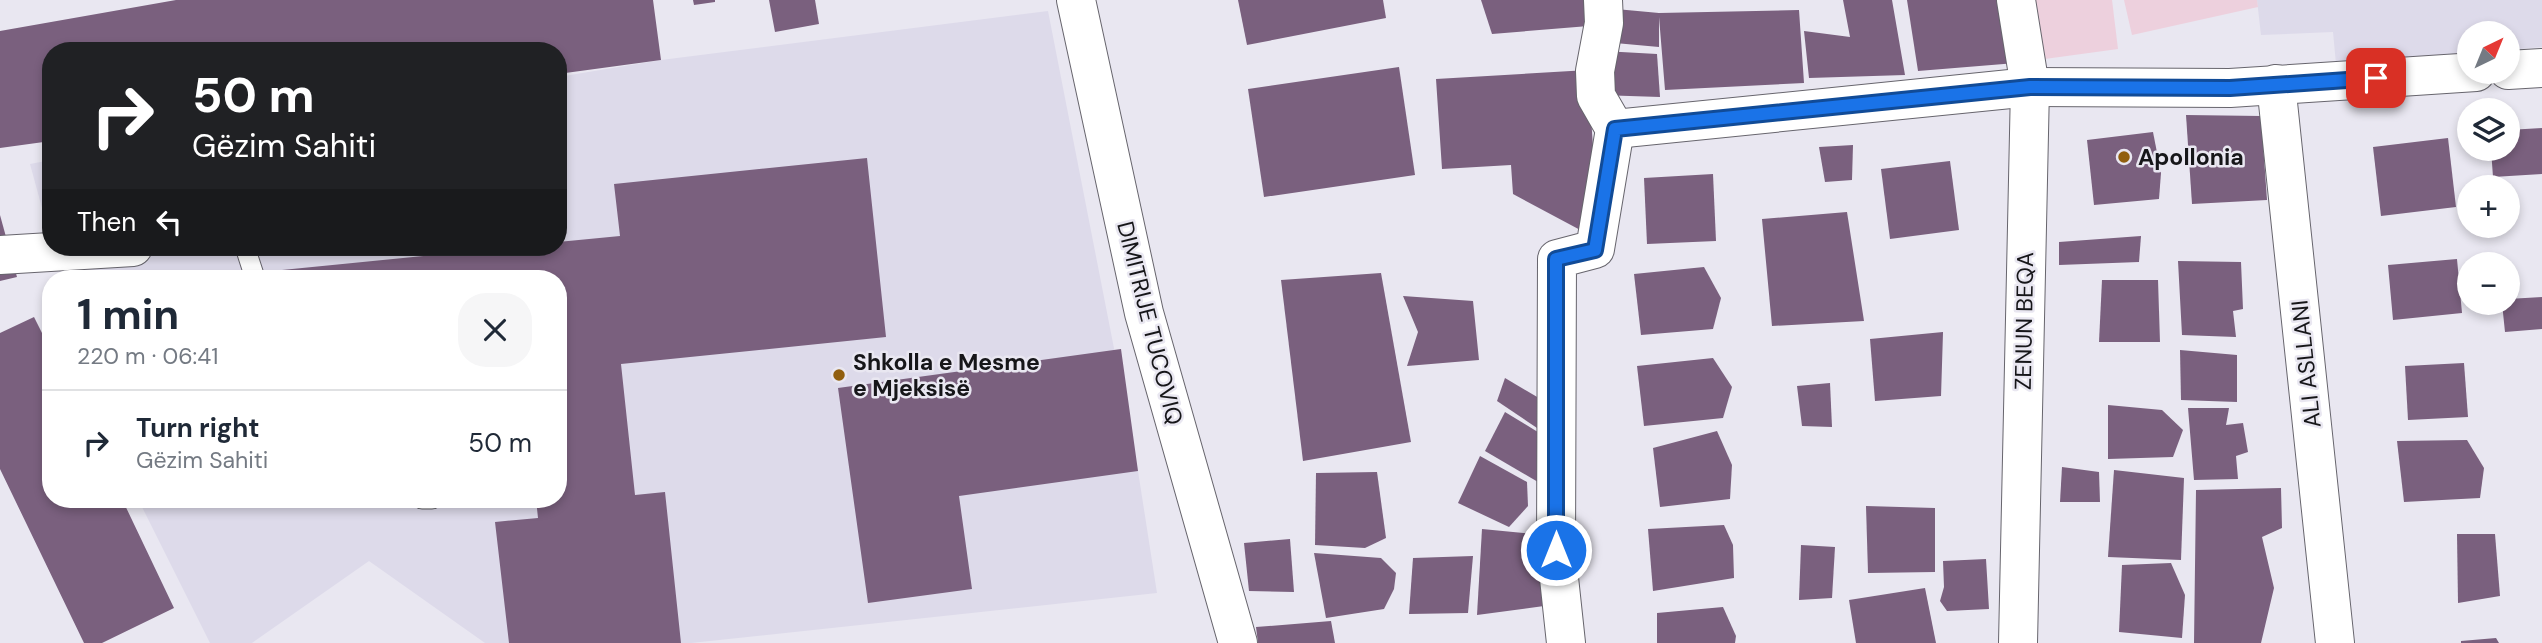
<!DOCTYPE html>
<meta charset="utf-8">
<style>
body{margin:0;font-family:"DM Sans",sans-serif;background:#f6f6f7;color:#1f2937;height:100vh;display:flex;flex-direction:column;font-size:26px;white-space:nowrap}
*{box-sizing:border-box;margin:0}
p{font-size:23px;color:#747a83}
.icon{flex:none;width:38px;height:38px;fill:none;stroke:currentColor;stroke-width:2;stroke-linecap:round;stroke-linejoin:round}
.map{position:relative;flex:1;overflow:hidden}
.sheet{position:absolute;left:42px;top:270px;width:525px;height:238px;display:flex;flex-direction:column;background:#fff;border-radius:28px;box-shadow:0 4px 10px #0003}
.sheet>*{flex:none}
.guide{position:absolute;left:42px;top:42px;width:525px;height:214px;border-radius:28px;box-shadow:0 4px 10px #0003;background:#202124;color:#fff;overflow:hidden}
.needle{width:46px;rotate:43deg}
.fabs{position:absolute;left:2457px;top:21px;display:grid;gap:14px}
.fabs a{display:grid;place-items:center;width:63px;height:63px;border-radius:50%;background:#fff;box-shadow:0 4px 10px #0003;font-size:35px}
.pin{position:absolute;display:grid;place-items:center;width:60px;height:60px;color:#fff;margin:-30px;border-radius:14px;box-shadow:0 4px 10px #0006}
.me{position:absolute;width:77px;margin:-38px;rotate:0deg;stroke-linejoin:round;filter:drop-shadow(0 0 5px #0008)}
.turn{display:flex;align-items:center;gap:24px;height:147px;padding:0 35px;font-size:32px}
.turn .icon{width:91px;height:91px;stroke-width:2.5}
.turn b{display:block;font-size:49px;line-height:60px}
.then{display:flex;align-items:center;height:66px;padding:0 35px;background:#0003;gap:14px;font-size:26px}
.round{display:grid;place-items:center;flex:none;width:74px;height:74px;border-radius:28px;background:#f6f6f7}
.summary{display:flex;align-items:center;justify-content:space-between;height:119px;padding:0 35px}
h1{font-size:42px;font-weight:700;line-height:52px}
ul{padding:0;list-style:none}
li{display:flex;align-items:center;gap:21px;height:105px;padding:0 35px;border-top:2px solid #e0e1e3}
li div{flex:1}
li b{display:block;font-size:26px}
li em{font-style:normal}
.map>svg:first-child{display:block}
.built{fill:#dddaea}
.green{fill:#edd0dd}
.building{fill:#7a607e}
.lines{fill:none;stroke-linecap:round;stroke-linejoin:round}
.lane-casing{stroke:#67656d;stroke-width:21}
.street-casing{stroke:#67656d;stroke-width:40}
.lane{stroke:#fff;stroke-width:19}
.street{stroke:#fff;stroke-width:38}
.route-casing{stroke:#114b97;stroke-width:18}
.route{stroke:#1a73e8;stroke-width:12}
.poi-dot{fill:#915f0f;stroke:#e9e7f1;stroke-width:2.5}
.labels{text-anchor:middle;stroke-width:5;stroke-linejoin:round;paint-order:stroke}
.poi-label{font-size:23px;font-weight:bold;fill:#161619;stroke:#e9e7f1;text-anchor:start}
.street-label{font-size:23px;fill:#161619;stroke:#e9e7f1}
</style>
<div class="map">
<svg width="2542" height="643" viewBox="0 0 2542 643">
<rect width="100%" height="100%" fill="#e9e7f1"/>
<g class="built">
<path d="M2257 0H2542V47L2508 50V33H2469V53L2336 64 2333 32 2261 35Z"/>
<path d="M1048 11 1138 471 1157 593 691 643H485L369 561 252 643H210L138 499H558V278H61L52 247H558V77L661 60Z"/>
<path d="M51 160V241L30 164Z"/>
</g>
<g class="green">
<path d="M2022 0H2112L2118 49 2030 61Z"/>
<path d="M2124 0H2257L2258 7 2132 35Z"/>
</g>
<g class="building">
<path d="M176 0H653L661 60 558 74V51H51V141L0 148V31Z"/>
<path d="M693 0H715V2L694 5Z"/>
<path d="M769 0H815L819 24 775 32Z"/>
<path d="M1238 0H1383L1386 18 1247 45Z"/>
<path d="M1481 0H1599L1601 25 1492 34Z"/>
<path d="M1843 0H1892L1905 75 1809 78 1804 31 1850 37Z"/>
<path d="M1907 0H2006L2016 63 1918 71Z"/>
<path d="M1605 8 1659 13 1799 10 1804 83 1665 90 1659 17V47L1604 42Z"/>
<path d="M1603 51 1657 54 1660 97 1599 95Z"/>
<path d="M1399 67 1415 175 1264 197 1248 89Z"/>
<path d="M1588 70 1599 240 1513 194 1511 165 1442 169 1436 79Z"/>
<path d="M2186 115 2261 116 2267 200 2192 204Z"/>
<path d="M2542 128V174L2493 177 2491 149H2508V130Z"/>
<path d="M2153 132 2161 173 2159 199 2094 205 2087 140Z"/>
<path d="M2448 138 2456 207 2381 216 2373 147Z"/>
<path d="M1853 145 1852 180 1825 182 1819 147Z"/>
<path d="M867 158 886 337 621 364 635 495 665 492 681 643H509L495 522 538 518 536 499H558V278H283L282 270 514 247H558V242L620 236 614 184Z"/>
<path d="M1950 161 1959 230 1890 239 1881 169Z"/>
<path d="M1713 174 1716 241 1647 244 1644 178Z"/>
<path d="M1847 212 1864 321 1772 326 1762 219Z"/>
<path d="M0 215 17 277 0 281Z"/>
<path d="M2141 236 2139 262 2059 265V242Z"/>
<path d="M2457 259 2462 313 2393 320 2388 265Z"/>
<path d="M2178 261 2241 262 2243 309 2233 311 2236 337 2182 335Z"/>
<path d="M1704 267 1721 298 1713 329 1641 335 1634 274Z"/>
<path d="M1381 273 1411 442 1303 461 1281 280Z"/>
<path d="M2102 280H2158L2160 342H2099Z"/>
<path d="M1403 296 1473 301 1479 360 1407 366 1418 332Z"/>
<path d="M2542 297V329L2505 332 2502 303H2508V299Z"/>
<path d="M34 317 51 351V499H122L174 608 102 643H84L0 469V333Z"/>
<path d="M1943 332 1941 396 1875 401 1870 339Z"/>
<path d="M1121 349 1138 471 959 496 972 589 868 603 838 388Z"/>
<path d="M2180 350 2237 355V402L2181 400Z"/>
<path d="M1713 358 1732 387 1723 418 1644 426 1637 366Z"/>
<path d="M2464 363 2468 417 2408 420 2405 366Z"/>
<path d="M1505 378 1544 401 1540 430 1497 401Z"/>
<path d="M1830 383 1832 427 1802 426 1797 386Z"/>
<path d="M2108 405 2162 410 2183 430 2173 457 2108 459Z"/>
<path d="M2188 408H2229L2226 425 2243 423 2248 452 2236 456 2238 479 2194 480Z"/>
<path d="M1505 412 1546 437 1538 482 1485 451Z"/>
<path d="M1717 431 1732 465 1730 499 1660 507 1653 448Z"/>
<path d="M2467 440 2484 468 2480 498 2404 502 2397 441Z"/>
<path d="M1480 456 1527 482 1528 506 1509 527 1458 503Z"/>
<path d="M2062 467 2099 472 2100 502H2060Z"/>
<path d="M2114 470 2184 478 2181 560 2108 557Z"/>
<path d="M1377 472 1386 538 1365 548 1315 545 1316 473Z"/>
<path d="M2281 488 2282 528 2262 537 2274 588 2261 643H2194L2196 490Z"/>
<path d="M1866 506 1935 508V572L1868 573Z"/>
<path d="M1724 525 1733 545 1734 578 1653 591 1648 529Z"/>
<path d="M1482 529 1543 535 1544 606 1477 615Z"/>
<path d="M2457 534H2495L2500 596 2458 603Z"/>
<path d="M1290 539 1294 592 1249 591 1244 543Z"/>
<path d="M1801 545 1835 547 1832 598 1799 600Z"/>
<path d="M1314 553 1381 558 1396 573 1394 589 1384 609 1326 618Z"/>
<path d="M1473 556 1468 613 1409 614 1413 558Z"/>
<path d="M1986 559 1989 609 1947 611 1940 601 1944 587 1943 561Z"/>
<path d="M2171 563 2185 595 2182 638 2119 632 2122 565Z"/>
<path d="M1925 588 1936 643H1856L1849 600Z"/>
<path d="M1723 607 1736 636 1735 643H1657V613Z"/>
<path d="M1331 621 1335 643H1258L1256 627Z"/>
<path d="M2496 638 2499 643H2461V641Z"/>
</g>
<g class="lines">
<g class="lane-casing">
<g id="lane">
<path d="M245 247 255 278"/>
<path d="M422 499H432"/>
</g>
</g>
<g class="street-casing">
<g id="street">
<path d="M1076 0 1144 313 1238 643"/>
<path d="M2016 0 2030 87 2018 643"/>
<path d="M2508 70 2542 68"/>
<path d="M2276 84 2335 643"/>
<path d="M1615 129 2030 87 2230 88 2476 72"/>
<path d="M0 255 133 247"/>
<path d="M1566 643 1556 550 1557 259 1595 249 1615 129 1596 96 1595 71 1604 23 1603 0"/>
</g>
</g>
<use href="#lane" class="lane"/>
<use href="#street" class="street"/>
</g>
<g class="lines">
<g class="route-casing">
<path id="route" d="M1556 550V259L1595 250 1615 129 2030 87 2230 88 2376 78"/>
</g>
<use href="#route" class="route"/>
</g>
<g class="poi-dot">
<circle cx="2124" cy="157" r="7"/>
<circle cx="839" cy="375" r="7"/>
</g>
<g class="labels">
<g class="poi-label">
<text x="2138" y="165">Apollonia</text>
<text x="853" y="370">Shkolla e Mesme<tspan x="853" dy="26">e Mjeksisë</tspan></text>
</g>
<g class="street-label">
<text transform="translate(2024 321) rotate(-89)" y="8">ZENUN BEQA</text>
<text transform="translate(1150 323) rotate(76)" y="8">DIMITRIJE TUCOVIQ</text>
<text transform="translate(2306 364) rotate(-96)" y="8">ALI ASLLANI</text>
</g>
</g>
</svg>
<div class="fabs">
<a><svg class="needle" viewBox="-14 -14 28 28"><path d="M0-13l5 13h-10z" fill="#e53935"/><path d="M0 13l5-13h-10z" fill="#747a83"/></svg></a>
<a><svg class="icon" aria-label="layers" viewBox="0 0 24 24"><path d="M12 4l9 5-9 5-9-5zM3 14l9 5 9-5"/></svg></a>
<a>+</a>
<a>−</a>
</div>
<div class="pin" style="left:2376px;top:78px;background:#d93025"><svg class="icon" aria-label="arrive" viewBox="0 0 24 24"><path d="M6 21V4h12l-3 4 3 4H6"/></svg></div>
<svg class="me" style="left:1556px;top:550px" viewBox="-20 -20 40 40"><circle r="17" fill="#1a73e8" stroke="#fff" stroke-width="3"/><path d="M0-11L8 9 0 5-8 9z" fill="#fff"/></svg>
<div class="guide">
<div class="turn"><svg class="icon" aria-label="right" viewBox="0 0 24 24"><path d="M7 20v-9h11M14 6l5 5-5 5"/></svg><div><b>50 m</b>Gëzim Sahiti</div></div>
<div class="then">Then<svg class="icon" aria-label="left" viewBox="0 0 24 24"><path d="M17 20v-9H6M10 6l-5 5 5 5"/></svg></div>
</div>
<section class="sheet">
<div class="summary"><div><h1>1 min</h1><p>220 m · 06:41</p></div><a class="round"><svg class="icon" aria-label="close" viewBox="0 0 24 24"><path d="M6 6l12 12M18 6L6 18"/></svg></a></div>
<ul>
<li><svg class="icon" aria-label="right" viewBox="0 0 24 24"><path d="M7 20v-9h11M14 6l5 5-5 5"/></svg><div><b>Turn right</b><p>Gëzim Sahiti</p></div><em>50 m</em></li>
</ul>
</section>
</div>
